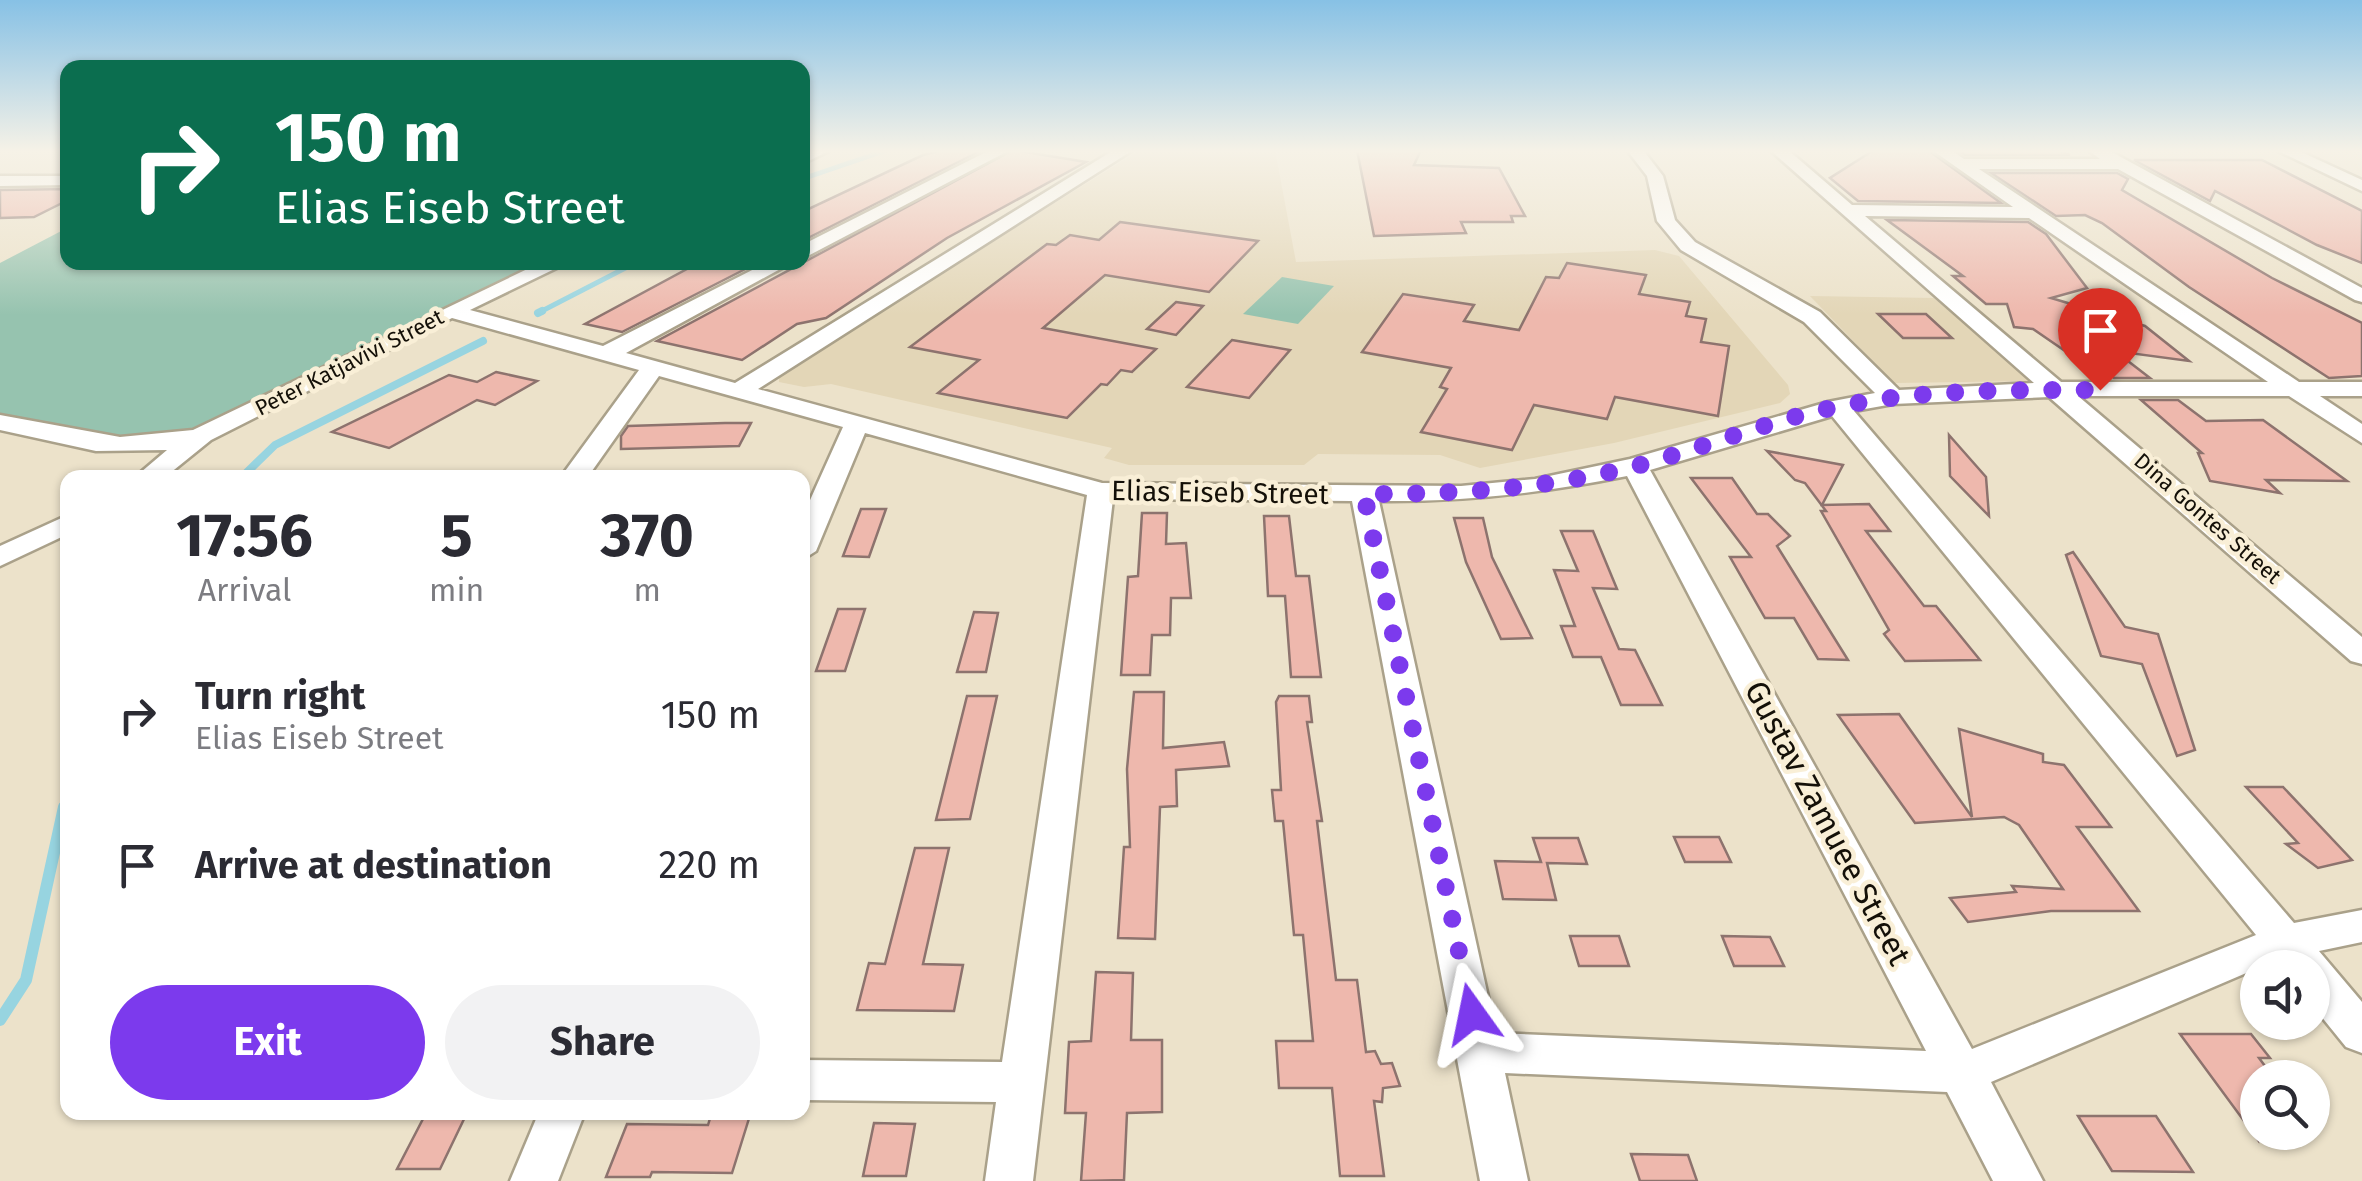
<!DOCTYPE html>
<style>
body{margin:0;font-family:"Fira Sans",sans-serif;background:#f2f2f3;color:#2b2b33;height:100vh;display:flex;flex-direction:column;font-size:38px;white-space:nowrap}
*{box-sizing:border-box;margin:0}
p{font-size:32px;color:#7c7c81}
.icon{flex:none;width:55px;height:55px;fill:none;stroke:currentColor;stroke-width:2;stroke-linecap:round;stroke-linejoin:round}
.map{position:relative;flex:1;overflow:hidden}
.sheet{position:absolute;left:60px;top:470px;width:750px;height:650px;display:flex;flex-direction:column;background:#fff;border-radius:20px;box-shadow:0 2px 8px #0004}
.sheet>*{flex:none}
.guide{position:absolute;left:60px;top:60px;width:750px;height:210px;border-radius:20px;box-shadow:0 2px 8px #0004;background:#0b6e4f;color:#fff;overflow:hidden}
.buttons{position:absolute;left:2240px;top:950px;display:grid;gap:20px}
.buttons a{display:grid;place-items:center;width:90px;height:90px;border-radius:50%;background:#fff;box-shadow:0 2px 8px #0004;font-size:50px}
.pin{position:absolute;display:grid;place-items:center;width:85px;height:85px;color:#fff;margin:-102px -42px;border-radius:50% 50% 50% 0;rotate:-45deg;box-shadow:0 0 10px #0007}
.pin .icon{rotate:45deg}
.me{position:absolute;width:110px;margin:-55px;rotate:348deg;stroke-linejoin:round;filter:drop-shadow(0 0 8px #0008)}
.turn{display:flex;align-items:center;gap:35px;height:210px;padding:0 50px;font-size:45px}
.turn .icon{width:130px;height:130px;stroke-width:2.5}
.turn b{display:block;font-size:70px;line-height:85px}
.eta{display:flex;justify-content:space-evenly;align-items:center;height:170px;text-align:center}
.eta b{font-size:60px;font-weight:700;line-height:70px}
.button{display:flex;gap:20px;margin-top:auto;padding:20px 50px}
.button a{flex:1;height:115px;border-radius:60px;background:#7c3aed;color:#fff;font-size:40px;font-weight:700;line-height:115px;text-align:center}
.button a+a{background:#f2f2f3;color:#2b2b33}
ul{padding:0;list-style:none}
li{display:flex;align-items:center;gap:30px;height:150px;padding:0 50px}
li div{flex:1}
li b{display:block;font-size:38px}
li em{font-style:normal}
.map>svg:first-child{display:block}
.built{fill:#e3d6b7}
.green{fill:#96c3af}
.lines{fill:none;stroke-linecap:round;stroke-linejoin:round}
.stream-far3{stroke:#97d4e0;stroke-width:5}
.stream-far2{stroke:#97d4e0;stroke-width:8}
.stream-far1{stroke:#97d4e0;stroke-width:9}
.stream{stroke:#97d4e0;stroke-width:12}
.building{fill:#eeb8ad;stroke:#8d736e;stroke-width:2.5}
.minor-casing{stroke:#aaa18a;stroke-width:5}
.minor{fill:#fff;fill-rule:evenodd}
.route{stroke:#7c3aed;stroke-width:18;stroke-dasharray:0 32.4}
.labels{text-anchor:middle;stroke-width:9;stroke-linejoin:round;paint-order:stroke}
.far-street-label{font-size:22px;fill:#141008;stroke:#f9efd7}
.street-label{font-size:28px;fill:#141008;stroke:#f9efd7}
.near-street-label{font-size:32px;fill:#141008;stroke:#f9efd7}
</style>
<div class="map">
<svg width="2362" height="1181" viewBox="0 0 2362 1181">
<rect width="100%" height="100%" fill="#ece2ca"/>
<g class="built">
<path d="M1140 150H1275L1296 262 1655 250 1679 256 1788 385 1790 394 1780 403 1614 443 1480 468 1440 455 1318 454 1304 465H1129L1104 458 1112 448 831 384 804 387 779 382V374Z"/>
<path d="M1810 296 1934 298 2032 381 1894 383Z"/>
</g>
<g class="green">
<path d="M67 228 68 262 560 263 164 445 0 422V263Z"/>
<path d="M1282 277 1334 286 1298 324 1243 314Z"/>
</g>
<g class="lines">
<g class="stream-far3">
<path d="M802 179 887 150"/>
<path d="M538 313 637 262"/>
</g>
<g class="stream-far2">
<path d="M538 313 542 311"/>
<path d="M241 478 275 445 483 341"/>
</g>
<path class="stream-far1" d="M63 810 68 789"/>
<path class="stream" d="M0 1020 26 980 64 807"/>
</g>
<g class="building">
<path d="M943 150H982L802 241V212L923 155Z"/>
<path d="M1013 150 1086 162 947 238 826 318 797 324 742 360 657 341Z"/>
<path d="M1357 150H1421L1414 165 1499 168 1525 216H1511L1513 222H1461L1466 233 1374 236Z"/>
<path d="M1874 150 1929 151 2001 203 1858 201 1830 178Z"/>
<path d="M1958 150H2056L2070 155H1965Z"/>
<path d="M2134 160H2262L2362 211V263L2317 245 2215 191 2210 201Z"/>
<path d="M1991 173H2117L2128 179 2122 190 2272 278 2362 323V376L2329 378 2189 287 2102 223 2085 215 2056 216Z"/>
<path d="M68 189V200L34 217 0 218V190Z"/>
<path d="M1887 220 2028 222 2046 234 2087 288 2051 298 2145 326 2189 361 2115 351 2150 378H2114L2110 375 2121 362 2084 364 2033 329 2014 327 2007 304H1986L1953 276H1963Z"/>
<path d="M1120 222 1258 241 1209 292 1105 275 1043 328 1156 349 1132 372 1121 370 1107 385 1101 384 1067 418 938 393 979 360 910 347 1047 244 1056 245 1070 235 1099 240Z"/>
<path d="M700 262H759L622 332 585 324Z"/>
<path d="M1567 263 1646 275 1639 294 1690 302 1686 316 1706 319 1701 342 1729 346 1718 416 1615 397 1607 419 1534 405 1512 450 1421 432 1447 389 1440 387 1451 368 1362 352 1403 294 1474 305 1464 321 1519 330 1546 277 1559 278Z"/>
<path d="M1176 302 1203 306 1176 335 1147 329Z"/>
<path d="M1878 314H1926L1952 338H1903Z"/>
<path d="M1232 340 1290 350 1249 398 1187 387Z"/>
<path d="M496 372 537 381 495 405 477 400 389 448 332 432 449 375 477 382Z"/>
<path d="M2141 400H2178L2206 421 2263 420 2347 481 2266 480 2280 493 2210 481 2198 453H2202Z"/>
<path d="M725 423H751L739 446 621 449V436L628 426Z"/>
<path d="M1949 435 1986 477 1989 516 1950 476Z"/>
<path d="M1767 451 1843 465 1822 505 1869 504 1890 531H1866L1924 606H1936L1980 660 1905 661 1884 634 1889 630 1821 511H1826L1805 483 1795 480Z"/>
<path d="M1691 478H1732L1757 514H1768L1790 536 1777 546 1848 660 1818 659 1794 618H1765L1730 557H1751Z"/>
<path d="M861 509H886L869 557 843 556Z"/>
<path d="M1142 513H1167L1166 544 1186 543 1191 598H1171L1170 635H1152L1150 675H1121L1128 577 1138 576Z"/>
<path d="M1264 516H1289L1296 576H1309L1321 677H1291L1285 596H1268Z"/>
<path d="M1454 518H1483L1492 557 1532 638 1501 639 1466 562Z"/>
<path d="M1561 531H1593L1617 589 1593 588 1619 649 1635 650 1662 705H1621L1601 657H1573L1561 626H1575L1554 570 1578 571Z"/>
<path d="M2073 552 2125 627 2158 634 2195 750 2177 756 2142 664 2101 656 2066 555Z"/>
<path d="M838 609H865L845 671H816Z"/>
<path d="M974 612 998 613 986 672H957Z"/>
<path d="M1134 692H1164L1163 748 1224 742 1229 766 1176 770 1177 806 1160 807 1155 939 1118 938 1124 847H1130L1127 769Z"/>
<path d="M967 696H997L970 819 936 820Z"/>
<path d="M1279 696H1309L1312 722H1307L1322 821H1317L1336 980H1357L1366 1052 1375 1051 1381 1064 1392 1063 1400 1086 1383 1088 1382 1102 1374 1101 1384 1176H1340L1332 1088H1279L1276 1041H1313L1303 935H1294L1283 821H1275L1272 790H1281L1276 702Z"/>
<path d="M1899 714 1972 817 1959 729 2043 754V762L2064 765 2111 827H2077L2139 911H2051L1968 922 1950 898 2016 892 2012 886 2063 889 2019 825 2004 817 1915 823 1838 715Z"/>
<path d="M2246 787H2283L2352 860 2318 868 2286 844 2298 843Z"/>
<path d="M1674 837H1719L1731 862H1685Z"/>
<path d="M1533 838H1578L1587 864 1547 863 1556 900 1503 899 1495 861 1541 862Z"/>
<path d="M915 848H949L923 964 963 965 954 1011 857 1010 869 963 885 964Z"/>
<path d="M1570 936H1619L1629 966H1579Z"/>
<path d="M1722 936 1770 937 1784 966H1734Z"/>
<path d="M1096 972 1133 973 1131 1040H1162V1112L1127 1113 1124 1180 1081 1181 1086 1113H1065L1069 1042 1091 1041Z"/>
<path d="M2180 1034H2251L2270 1058H2259L2274 1078H2258V1140Z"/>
<path d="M712 1112H751L732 1173 652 1172 650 1177H606L627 1124 708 1125Z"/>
<path d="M2078 1116H2156L2193 1172 2112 1171Z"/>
<path d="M424 1117H465L440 1169H397Z"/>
<path d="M874 1123 915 1124 906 1176H863Z"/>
<path d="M1631 1154 1688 1155 1697 1181H1640Z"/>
</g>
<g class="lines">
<g class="minor-casing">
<g id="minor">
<path d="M809 150H831L802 164V153Z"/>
<path d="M990 150H1010L802 259V245Z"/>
<path d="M1114 150H1133L758 389 1102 483 1461 486 1535 479 1630 459 1828 402 1875 393 1804 322 1681 250 1657 221 1647 176 1627 150H1643L1663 176 1675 220 1695 242 1820 312 1899 390 2034 383 1770 150H1788L1852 205 2013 207 1932 150H1951L1964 159H2100L2088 150H2108L2362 288V302L2355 300 2118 169H1979L2299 382H2362V396H2320L2362 424V443L2289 396H2078L2362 637V664L2351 661 2049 397 1893 404 1854 411 2294 923 2362 910V942L2319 951 2362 1002V1053L2346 1047 2312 1005V968H2283L2278 962 2258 968 1991 1082 2043 1181H1993L1947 1092 1505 1073 1528 1181H1480L1352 501 1113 499 1033 1181H985L996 1102 802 1100V1060L1002 1062 1087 495 865 433 816 551 802 560V518L843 427 659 376 587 478H560L639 370 452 318 211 440 164 478H134L167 450 96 451 0 430V415L120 437 193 430 542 262H569L470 310 603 346 768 262H793L626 353 735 383ZM1865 216 2029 218 2268 382H2061ZM1832 416 2256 935 1972 1049 1650 470ZM1627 476 1926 1051 1496 1033 1379 501C1465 502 1543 493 1627 476Z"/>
<path d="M2276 150H2297L2362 180V191Z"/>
<path d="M0 176H65L68 185 0 186Z"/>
<path d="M68 515V534L0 566V546Z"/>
<path d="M539 1112H585L558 1181H510Z"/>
</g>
</g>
<use href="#minor" class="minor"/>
</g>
<linearGradient id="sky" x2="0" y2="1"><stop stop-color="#87c1e5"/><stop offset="0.48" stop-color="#f6f2e7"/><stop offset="1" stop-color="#f6f2e7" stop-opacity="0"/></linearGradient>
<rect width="2362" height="315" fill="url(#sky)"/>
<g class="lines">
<path class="route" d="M1472 1014 1364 494C1457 494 1546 489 1636 466 1705 448 1772 419 1841 406 1927 389 2014 390 2100 390"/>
</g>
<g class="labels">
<g class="far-street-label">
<text transform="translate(349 362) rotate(-27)" y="8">Peter Katjavivi Street</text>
<text transform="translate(2208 518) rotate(41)" y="8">Dina Gontes Street</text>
</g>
<g class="street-label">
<text transform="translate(1220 492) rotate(1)" y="10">Elias Eiseb Street</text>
</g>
<g class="near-street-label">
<text transform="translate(1828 823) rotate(62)" y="11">Gustav Zamuee Street</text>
</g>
</g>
</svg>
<div class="buttons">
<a><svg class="icon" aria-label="sound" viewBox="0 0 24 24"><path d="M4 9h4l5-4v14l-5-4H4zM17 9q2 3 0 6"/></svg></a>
<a><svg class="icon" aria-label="search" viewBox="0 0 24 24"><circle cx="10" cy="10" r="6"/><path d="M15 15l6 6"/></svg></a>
</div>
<div class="pin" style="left:2100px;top:390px;background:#d93025"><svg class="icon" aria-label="arrive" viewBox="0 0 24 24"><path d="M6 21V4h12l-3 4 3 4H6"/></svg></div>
<svg class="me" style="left:1472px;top:1014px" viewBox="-20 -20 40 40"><path d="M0-17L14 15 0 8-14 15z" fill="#7c3aed" stroke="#fff" stroke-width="4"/></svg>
<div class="guide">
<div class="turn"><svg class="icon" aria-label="right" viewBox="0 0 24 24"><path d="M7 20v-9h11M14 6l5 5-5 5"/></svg><div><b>150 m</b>Elias Eiseb Street</div></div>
</div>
<section class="sheet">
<div class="eta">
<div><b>17:56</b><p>Arrival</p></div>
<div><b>5</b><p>min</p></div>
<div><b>370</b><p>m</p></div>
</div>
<ul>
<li><svg class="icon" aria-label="right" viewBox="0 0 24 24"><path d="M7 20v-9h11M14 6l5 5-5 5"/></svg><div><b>Turn right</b><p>Elias Eiseb Street</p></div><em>150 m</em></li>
<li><svg class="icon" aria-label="arrive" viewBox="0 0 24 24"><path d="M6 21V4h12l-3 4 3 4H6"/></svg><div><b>Arrive at destination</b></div><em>220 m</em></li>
</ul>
<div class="button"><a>Exit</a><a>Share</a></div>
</section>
</div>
